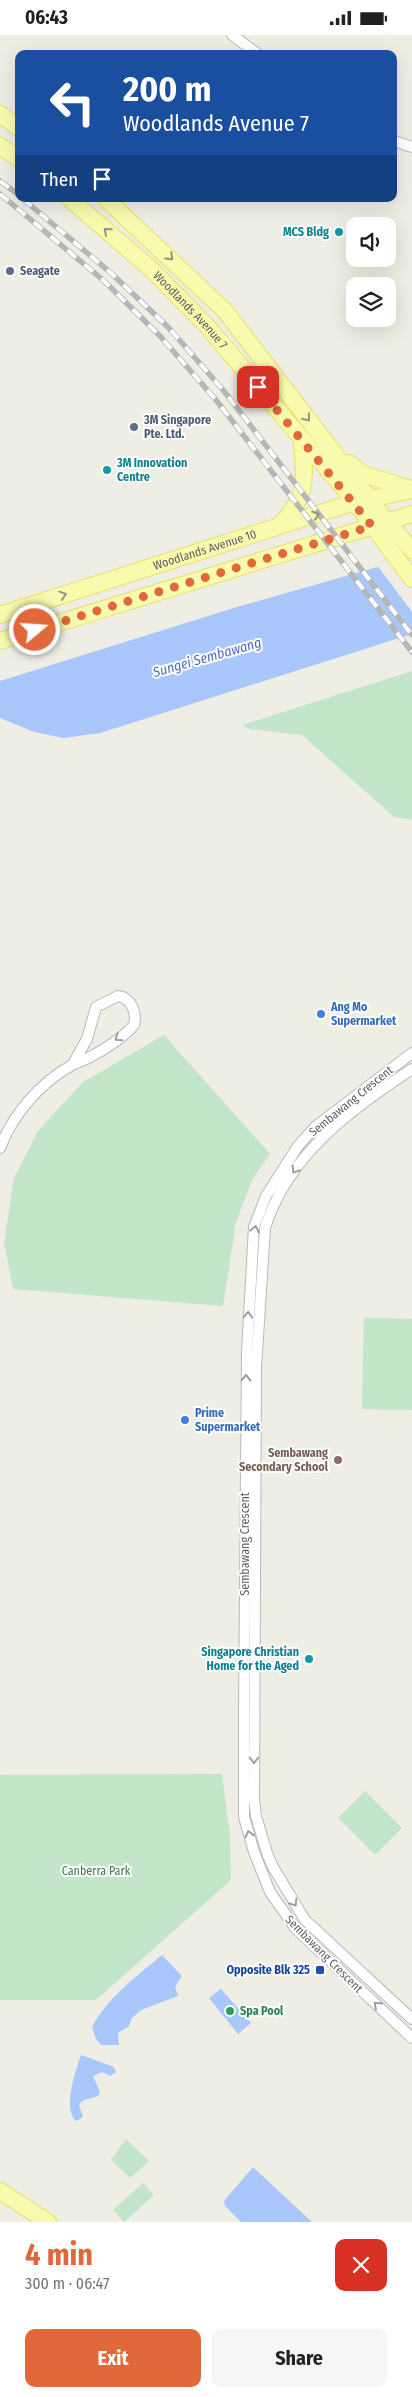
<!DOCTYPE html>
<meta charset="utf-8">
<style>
body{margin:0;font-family:"Fira Sans Condensed",sans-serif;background:#f6f6f6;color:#202124;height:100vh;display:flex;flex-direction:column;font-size:19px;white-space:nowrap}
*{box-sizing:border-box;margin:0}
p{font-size:16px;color:#757577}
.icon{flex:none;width:28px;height:28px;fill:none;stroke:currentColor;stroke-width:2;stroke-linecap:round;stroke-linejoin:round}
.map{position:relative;height:2187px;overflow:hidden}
.sheet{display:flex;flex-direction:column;background:#fff;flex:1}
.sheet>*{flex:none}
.hud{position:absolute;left:15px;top:15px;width:382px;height:152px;border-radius:10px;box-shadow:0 5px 20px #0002;background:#1a4fa0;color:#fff;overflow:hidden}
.tools{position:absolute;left:346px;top:182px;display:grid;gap:10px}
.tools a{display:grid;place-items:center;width:50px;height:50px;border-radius:10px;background:#fff;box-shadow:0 5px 20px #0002;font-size:25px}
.pin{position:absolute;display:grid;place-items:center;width:42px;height:42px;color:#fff;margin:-21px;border-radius:10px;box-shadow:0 2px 8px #0006}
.me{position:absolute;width:55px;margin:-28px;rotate:72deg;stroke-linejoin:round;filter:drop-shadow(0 0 4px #0008)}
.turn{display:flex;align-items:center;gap:18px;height:105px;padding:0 25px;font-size:22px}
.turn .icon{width:65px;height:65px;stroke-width:2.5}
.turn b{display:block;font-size:35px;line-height:42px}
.then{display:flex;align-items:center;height:48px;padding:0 25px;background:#0003;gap:10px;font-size:19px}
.round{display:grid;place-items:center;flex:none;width:52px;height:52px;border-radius:10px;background:#f6f6f6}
.overview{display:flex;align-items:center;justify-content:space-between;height:85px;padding:0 25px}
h1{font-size:30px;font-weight:700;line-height:38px;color:#e0683a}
.cta{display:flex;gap:10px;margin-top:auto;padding:10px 25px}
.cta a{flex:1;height:58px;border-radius:10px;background:#e0683a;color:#fff;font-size:20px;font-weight:700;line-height:58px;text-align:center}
.cta a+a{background:#f6f6f6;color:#202124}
.status{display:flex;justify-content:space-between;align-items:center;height:35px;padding:0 25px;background:#fff;direction:ltr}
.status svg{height:14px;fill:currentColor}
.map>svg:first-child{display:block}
.green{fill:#c3e5ca}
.water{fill:#a9c7fa}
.pier{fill:#eeeee5}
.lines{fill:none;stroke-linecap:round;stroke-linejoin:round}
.street-casing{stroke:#b7b9be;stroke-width:12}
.primary-casing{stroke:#eadf63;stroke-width:18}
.street{stroke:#fff;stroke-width:10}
.primary{stroke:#f8fbae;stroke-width:16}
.rail-casing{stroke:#b5b6b6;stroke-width:5.5}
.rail{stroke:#fff;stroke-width:4;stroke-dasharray:11;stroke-linecap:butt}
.oneway{stroke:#93967f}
.oneway2{stroke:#9e9fa3}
.route{stroke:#e0683a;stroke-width:9;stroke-dasharray:0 16.2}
.culture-dot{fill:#0f9aa8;stroke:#fff;stroke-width:2}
.service-dot{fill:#5c6f8a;stroke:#fff;stroke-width:2}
.shop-dot{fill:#3f7fe0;stroke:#fff;stroke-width:2}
.education-dot{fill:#8d6e63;stroke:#fff;stroke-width:2}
.transit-dot{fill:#1a4fb4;stroke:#fff;stroke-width:2}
.leisure-dot{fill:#2e9e5b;stroke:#fff;stroke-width:2}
.labels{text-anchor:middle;stroke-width:4;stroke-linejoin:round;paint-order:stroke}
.culture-label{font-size:12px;font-weight:bold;fill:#0d838f;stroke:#fff;text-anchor:end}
.service-label{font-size:12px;font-weight:bold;fill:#4e5e75;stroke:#fff;text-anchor:start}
.street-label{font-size:12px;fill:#5d5f65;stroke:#fff}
.shop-label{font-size:12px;font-weight:bold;fill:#366cbe;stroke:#fff;text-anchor:start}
.education-label{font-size:12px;font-weight:bold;fill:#785e54;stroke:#fff;text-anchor:end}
.park-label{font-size:12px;fill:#39804a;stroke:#fff}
.transit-label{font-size:12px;font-weight:bold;fill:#164399;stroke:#fff;text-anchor:end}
.leisure-label{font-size:12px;font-weight:bold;fill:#27864d;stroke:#fff;text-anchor:start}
.water-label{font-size:14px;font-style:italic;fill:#4c6dbd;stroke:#fff}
</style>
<div class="status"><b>06:43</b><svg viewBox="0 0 49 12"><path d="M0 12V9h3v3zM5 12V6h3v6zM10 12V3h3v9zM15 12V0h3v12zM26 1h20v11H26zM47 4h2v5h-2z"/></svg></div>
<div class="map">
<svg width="412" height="2187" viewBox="0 0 412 2187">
<rect width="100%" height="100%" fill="#eeeee5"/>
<g class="green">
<path d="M412 636V785L394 782 302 700 250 694 242 690Z"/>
<path d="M164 1000 270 1119 253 1143 236 1187 223 1271 13 1254 4 1207 14 1143 38 1096 83 1047Z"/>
<path d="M364 1283 412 1284V1375L362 1374Z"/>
<path d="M222 1739 230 1801 231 1845 96 1965H0V1740Z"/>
<path d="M365 1756 402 1793 375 1820 338 1783Z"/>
<path d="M126 2104 149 2126 130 2143 111 2125Z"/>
<path d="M143 2148 154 2160 124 2187 113 2175Z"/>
</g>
<g class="water">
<path d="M412 522V599L100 698 64 703 34 697 0 683V646L237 572Z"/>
<path d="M162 1920 182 1941 175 1952 178 1961 141 1975 132 1983 129 1991 118 1998 119 2010H101L96 2004 92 1992C107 1963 137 1941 162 1920Z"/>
<path d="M221 1954 251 1988 238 1999 209 1963Z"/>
<path d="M81 2020 114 2032 116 2037 110 2041 102 2037 93 2041 100 2057 98 2061 82 2066 79 2070 83 2082 76 2086C62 2074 76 2035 81 2020Z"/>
<path d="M253 2132 312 2187H241L225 2171 224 2166Z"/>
</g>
<path class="pier" d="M412 520V577L376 529Z"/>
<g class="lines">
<g class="street-casing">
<g id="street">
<path d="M232 0 258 19"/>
<path d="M394 106 412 112"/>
<path d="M412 1018 315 1092 298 1111 266 1161 254 1192 247 1317 244 1676V1782L254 1817 270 1857 296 1894 412 2003"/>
<path d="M412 1034C351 1075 288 1119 265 1193L256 1333 254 1764 256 1781 267 1818 273 1832 305 1885 412 1984"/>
<path d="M0 1113C13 1079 40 1048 72 1030 78 1027 85 1025 90 1022 105 1014 123 1003 134 990 137 978 132 963 118 961L96 972 87 1004 73 1029"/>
</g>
</g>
<g class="primary-casing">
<g id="primary">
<path d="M0 79 19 93"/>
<path d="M0 111 19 124"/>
<path id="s1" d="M70 164 151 234 208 292 355 467 412 544"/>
<path d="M106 164 225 276 387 487 412 515"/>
<path d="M349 428 363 439 411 454"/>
<path d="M279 491C308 462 305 445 302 407"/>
<path id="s2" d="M0 580 355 467 412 455"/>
<path d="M0 606 412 479"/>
<path d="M0 2156 48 2187"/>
</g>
</g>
<use href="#street" class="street"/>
<use href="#primary" class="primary"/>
<g class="rail-casing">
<g id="rail">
<path d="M0 146 19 160"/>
<path d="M0 159 103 245 160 301 216 365 412 617"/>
<path d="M23 164 111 238 168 292 224 356 412 600"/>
</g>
</g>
<use href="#rail" class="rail"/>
</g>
<defs><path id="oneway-chevron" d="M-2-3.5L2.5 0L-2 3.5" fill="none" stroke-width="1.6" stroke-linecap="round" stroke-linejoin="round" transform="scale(1.25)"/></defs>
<g class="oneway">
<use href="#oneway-chevron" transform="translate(107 196) rotate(-139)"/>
<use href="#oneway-chevron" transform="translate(170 222) rotate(44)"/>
<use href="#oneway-chevron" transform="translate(307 383) rotate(51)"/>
<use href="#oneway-chevron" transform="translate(316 480) rotate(-18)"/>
<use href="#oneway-chevron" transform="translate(63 560) rotate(-18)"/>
</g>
<g class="oneway2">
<use href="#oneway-chevron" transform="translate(118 1003) rotate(146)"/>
<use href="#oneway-chevron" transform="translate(295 1135) rotate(123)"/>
<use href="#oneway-chevron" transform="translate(255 1194) rotate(-79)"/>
<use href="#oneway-chevron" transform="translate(248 1280) rotate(-88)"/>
<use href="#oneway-chevron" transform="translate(246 1343) rotate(-89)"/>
<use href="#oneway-chevron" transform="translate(254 1725) rotate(90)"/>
<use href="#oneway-chevron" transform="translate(249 1799) rotate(-104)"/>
<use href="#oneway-chevron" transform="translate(294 1868) rotate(58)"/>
<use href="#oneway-chevron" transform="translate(377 1970) rotate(-137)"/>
</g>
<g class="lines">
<path class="route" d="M35 595 372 491 258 352"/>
</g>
<g class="culture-dot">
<circle cx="339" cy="197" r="5"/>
<circle cx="107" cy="435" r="5"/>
<circle cx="309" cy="1624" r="5"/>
</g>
<g class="service-dot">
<circle cx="10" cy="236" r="5"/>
<circle cx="134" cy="392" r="5"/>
</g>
<g class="shop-dot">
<circle cx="321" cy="979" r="5"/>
<circle cx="185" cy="1385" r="5"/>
</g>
<circle class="education-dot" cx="338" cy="1425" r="5"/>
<rect class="transit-dot" x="315" y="1930" width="10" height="10" rx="2.5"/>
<circle class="leisure-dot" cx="230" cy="1976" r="5"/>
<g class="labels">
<g class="culture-label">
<text x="329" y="201">MCS Bldg</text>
<text x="117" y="432" text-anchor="start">3M Innovation<tspan x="117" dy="14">Centre</tspan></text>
<text x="299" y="1621">Singapore Christian<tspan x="299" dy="14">Home for the Aged</tspan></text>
</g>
<g class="service-label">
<text x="20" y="240">Seagate</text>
<text x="144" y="389">3M Singapore<tspan x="144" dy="14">Pte. Ltd.</tspan></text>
</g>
<g class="street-label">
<text dy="4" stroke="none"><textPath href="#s1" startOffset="164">Woodlands Avenue 7</textPath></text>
<text dy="4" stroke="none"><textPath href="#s2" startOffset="215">Woodlands Avenue 10</textPath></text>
<text transform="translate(351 1066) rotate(-39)" y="4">Sembawang Crescent</text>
<text transform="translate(245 1509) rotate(-90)" y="4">Sembawang Crescent</text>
<text transform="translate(324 1919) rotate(45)" y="4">Sembawang Crescent</text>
</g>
<g class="shop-label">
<text x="331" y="976">Ang Mo<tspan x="331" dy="14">Supermarket</tspan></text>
<text x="195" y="1382">Prime<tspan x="195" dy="14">Supermarket</tspan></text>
</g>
<g class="education-label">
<text x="328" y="1422">Sembawang<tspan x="328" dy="14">Secondary School</tspan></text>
</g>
<g class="park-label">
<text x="96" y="1840">Canberra Park</text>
</g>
<g class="transit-label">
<text x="310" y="1939">Opposite Blk 325</text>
</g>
<g class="leisure-label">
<text x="240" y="1980">Spa Pool</text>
</g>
<g class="water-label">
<text transform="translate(207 622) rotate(-16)" y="5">Sungei Sembawang</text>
</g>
</g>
</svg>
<div class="tools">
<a><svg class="icon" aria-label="sound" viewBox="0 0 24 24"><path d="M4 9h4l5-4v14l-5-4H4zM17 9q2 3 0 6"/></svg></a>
<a><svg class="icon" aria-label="layers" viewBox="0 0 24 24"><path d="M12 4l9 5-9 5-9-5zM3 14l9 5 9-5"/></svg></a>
</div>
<div class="pin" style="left:258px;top:352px;background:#d93025"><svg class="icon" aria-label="arrive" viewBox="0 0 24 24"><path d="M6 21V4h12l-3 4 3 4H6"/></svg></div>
<svg class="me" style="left:35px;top:595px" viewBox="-20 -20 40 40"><circle r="17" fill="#e0683a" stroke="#fff" stroke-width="3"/><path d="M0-11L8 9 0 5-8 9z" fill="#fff"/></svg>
<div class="hud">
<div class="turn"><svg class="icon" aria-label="left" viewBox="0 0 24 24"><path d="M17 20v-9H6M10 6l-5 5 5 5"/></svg><div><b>200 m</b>Woodlands Avenue 7</div></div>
<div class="then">Then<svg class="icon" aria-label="arrive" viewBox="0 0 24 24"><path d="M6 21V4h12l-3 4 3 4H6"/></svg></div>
</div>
</div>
<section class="sheet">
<div class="overview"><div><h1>4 min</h1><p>300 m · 06:47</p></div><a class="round" style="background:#d93025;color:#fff"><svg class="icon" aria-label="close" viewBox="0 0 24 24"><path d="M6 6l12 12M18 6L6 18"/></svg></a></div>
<div class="cta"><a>Exit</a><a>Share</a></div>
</section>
